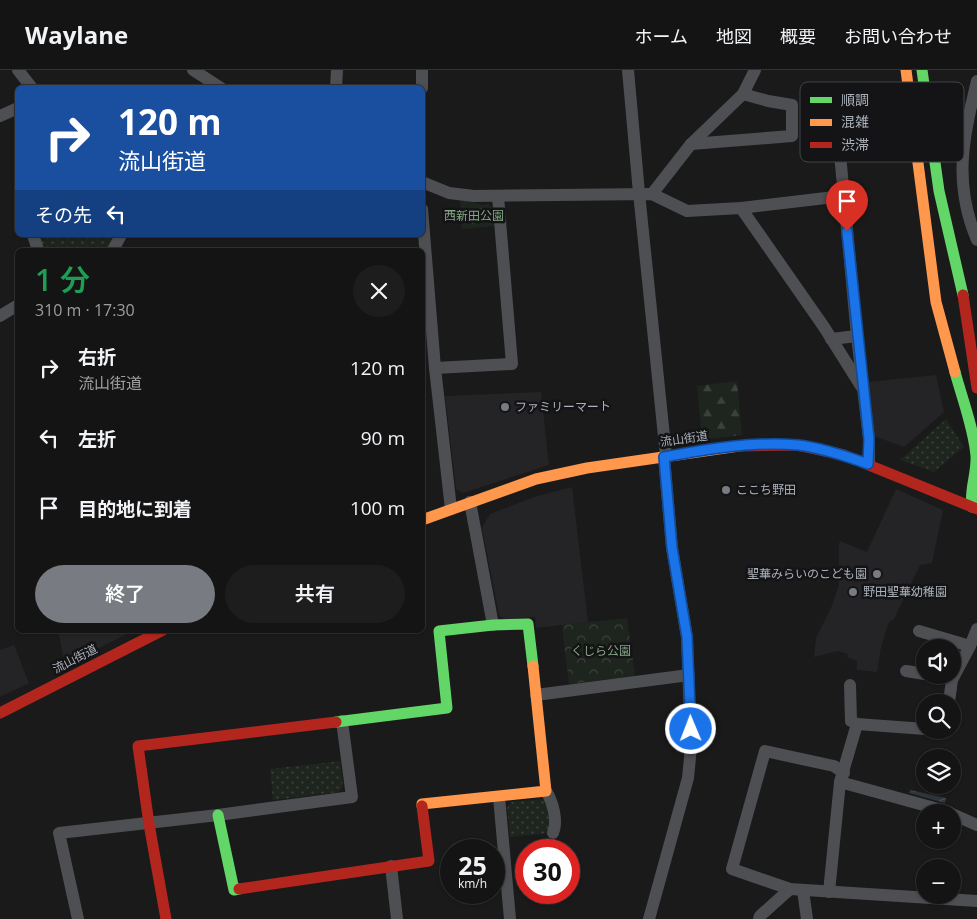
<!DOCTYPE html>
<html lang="ja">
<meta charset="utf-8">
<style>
body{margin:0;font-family:"Open Sans","Noto Sans JP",sans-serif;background:#1d1d1d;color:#f1f3f6;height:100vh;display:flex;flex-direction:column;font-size:19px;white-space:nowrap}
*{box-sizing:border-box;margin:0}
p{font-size:16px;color:#9d9ea0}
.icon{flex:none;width:28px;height:28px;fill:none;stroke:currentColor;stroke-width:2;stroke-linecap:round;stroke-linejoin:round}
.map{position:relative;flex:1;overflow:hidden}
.side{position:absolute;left:15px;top:178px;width:410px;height:385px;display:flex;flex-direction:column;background:#141414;border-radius:8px;box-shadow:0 1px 4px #0004,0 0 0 1px #333334}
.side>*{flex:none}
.top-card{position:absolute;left:15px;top:15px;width:410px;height:152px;border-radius:8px;box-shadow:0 1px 4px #0004,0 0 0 1px #333334;background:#1a4fa0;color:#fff;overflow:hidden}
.fabs{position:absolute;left:916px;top:569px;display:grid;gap:10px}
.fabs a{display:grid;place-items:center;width:45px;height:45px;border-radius:50%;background:#141414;box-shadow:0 1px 4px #0004,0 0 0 1px #333334;font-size:25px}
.speed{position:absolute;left:440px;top:769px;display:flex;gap:10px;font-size:25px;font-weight:700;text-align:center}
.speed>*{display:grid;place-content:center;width:65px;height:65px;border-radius:50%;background:#141414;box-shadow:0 1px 4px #0004,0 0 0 1px #333334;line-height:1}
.speed small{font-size:12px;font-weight:400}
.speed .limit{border:8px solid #d22;background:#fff;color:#111}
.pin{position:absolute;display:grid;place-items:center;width:42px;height:42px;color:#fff;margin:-51px -21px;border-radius:50% 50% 50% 0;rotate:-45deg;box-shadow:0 0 5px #0007}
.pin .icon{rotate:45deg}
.me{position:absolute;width:55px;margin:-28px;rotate:359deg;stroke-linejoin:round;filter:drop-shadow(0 0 4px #0008)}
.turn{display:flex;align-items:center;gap:18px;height:105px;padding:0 20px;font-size:22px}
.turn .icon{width:65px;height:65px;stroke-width:2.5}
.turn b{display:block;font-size:35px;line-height:42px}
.then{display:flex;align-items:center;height:48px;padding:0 20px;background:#0003;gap:10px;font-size:19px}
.round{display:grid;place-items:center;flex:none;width:52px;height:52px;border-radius:26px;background:#1d1d1d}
.overview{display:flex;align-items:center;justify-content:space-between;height:85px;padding:0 20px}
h1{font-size:30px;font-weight:600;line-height:38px;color:#1e9e55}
.cta{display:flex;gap:10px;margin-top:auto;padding:10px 20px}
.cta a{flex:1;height:58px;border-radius:30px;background:#787c82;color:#fff;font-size:20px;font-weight:600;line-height:58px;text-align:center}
.cta a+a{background:#1d1d1d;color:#f1f3f6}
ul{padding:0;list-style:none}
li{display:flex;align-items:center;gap:15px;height:70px;padding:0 20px}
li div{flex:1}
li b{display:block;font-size:19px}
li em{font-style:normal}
header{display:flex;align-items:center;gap:30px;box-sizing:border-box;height:70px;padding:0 25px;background:#141414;border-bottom:1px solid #333334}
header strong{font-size:24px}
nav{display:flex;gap:28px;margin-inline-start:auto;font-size:18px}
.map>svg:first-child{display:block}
.built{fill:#242427}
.grass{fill:url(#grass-dots)}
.forest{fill:url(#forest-firs)}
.park{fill:url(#park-crowns)}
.water{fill:url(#water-waves)}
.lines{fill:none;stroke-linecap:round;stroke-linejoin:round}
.street{stroke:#4e4f53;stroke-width:12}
.fast{stroke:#63d668;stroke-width:11}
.slow{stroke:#ff974d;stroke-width:11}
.jam{stroke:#b3261e;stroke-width:11}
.route-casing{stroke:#114b97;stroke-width:12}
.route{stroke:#1a73e8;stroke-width:9}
.poi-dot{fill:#787c82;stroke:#141416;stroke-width:2}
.labels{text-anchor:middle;stroke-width:5;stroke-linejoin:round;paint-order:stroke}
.park-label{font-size:12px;fill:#84a483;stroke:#141416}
.poi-label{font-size:12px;fill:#abb1ba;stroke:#141416;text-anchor:start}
.street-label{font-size:12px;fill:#abb1ba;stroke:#141416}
.key{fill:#141416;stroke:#414347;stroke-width:1}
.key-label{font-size:14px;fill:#abb1ba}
</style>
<header>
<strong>Waylane</strong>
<nav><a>ホーム</a><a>地図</a><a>概要</a><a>お問い合わせ</a></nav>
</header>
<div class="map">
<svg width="977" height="849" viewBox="0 0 977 849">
<defs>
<pattern id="grass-dots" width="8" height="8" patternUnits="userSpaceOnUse" patternTransform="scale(1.25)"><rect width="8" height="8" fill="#1e241e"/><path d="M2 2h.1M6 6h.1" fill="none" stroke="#3c413d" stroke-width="1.8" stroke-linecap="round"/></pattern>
<pattern id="forest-firs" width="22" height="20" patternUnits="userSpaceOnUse" patternTransform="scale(1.25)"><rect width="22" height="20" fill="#1e241e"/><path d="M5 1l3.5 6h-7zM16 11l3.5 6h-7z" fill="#3c413d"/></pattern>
<pattern id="park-crowns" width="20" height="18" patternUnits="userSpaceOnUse" patternTransform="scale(1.25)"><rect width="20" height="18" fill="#1e241e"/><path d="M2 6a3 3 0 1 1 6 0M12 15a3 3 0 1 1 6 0" fill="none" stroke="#3c413d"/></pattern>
<pattern id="water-waves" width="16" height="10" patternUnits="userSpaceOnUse" patternTransform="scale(1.25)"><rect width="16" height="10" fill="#2d363b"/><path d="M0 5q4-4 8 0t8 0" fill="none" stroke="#495155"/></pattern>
</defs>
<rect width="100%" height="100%" fill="#1a1a1a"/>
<g class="built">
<path d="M936 305 944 342 904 377 874 366 868 312Z"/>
<path d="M541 322 549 395 463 423 456 419 445 326Z"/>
<path d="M572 417 588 552 536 558 535 547 504 549 499 545 482 458 490 444 534 427Z"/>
<path d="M896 419 943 440 932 493 920 495 894 549 889 552 881 577 877 602 857 600V591L847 587 848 584 838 581 814 587 816 568 831 538 839 515V474L840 471 867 482Z"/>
<path d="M58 560H135L65 595Z"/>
<path d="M14 575 29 613 0 627V580Z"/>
</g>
<g class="grass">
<path d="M38 165H119L111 180H43Z"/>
<path d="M946 349 964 377 934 402 900 390Z"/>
<path d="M340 691 343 717 339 722 273 730 270 699Z"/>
<path d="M542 729 548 733 551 763 510 767 507 738 511 732Z"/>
</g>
<path class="forest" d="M737 311 742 365 702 370 697 316Z"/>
<g class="park">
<path d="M460 129 482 135 488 134 493 139 495 156 462 159Z"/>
<path d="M627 548 635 606 569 614 562 555Z"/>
</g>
<path class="water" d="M910 720 946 728 945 733 909 723Z"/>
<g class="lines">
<g class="street">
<path d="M18 0 32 18"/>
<path d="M193 0 221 18"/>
<path d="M628 0 639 123 666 386"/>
<path d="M977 11C963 69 953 113 977 170"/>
<path d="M336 18 337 0"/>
<path d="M422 18V0"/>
<path d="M0 46 18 38"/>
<path d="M691 74 792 66V35L768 31 743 24"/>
<path d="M422 112 449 123 474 126 652 124 687 141 741 138 843 126"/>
<path d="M652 124 691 74 743 24 755 0"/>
<path d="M741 138 824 257 861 316"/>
<path d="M422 139 435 298 451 439"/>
<path d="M33 165 38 180"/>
<path d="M113 180 121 165"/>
<path d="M0 246 18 235"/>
<path d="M831 269 857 266"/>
<path d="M435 298 512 294 498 127"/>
<path d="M869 394V369L857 266 837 52 912 44"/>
<path d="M470 432 493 555"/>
<path d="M919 561 970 576"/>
<path d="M906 601 925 604"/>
<path d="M936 605 953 607"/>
<path d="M850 615 851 651 857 654"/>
<path d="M536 625 689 605"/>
<path d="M949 632 952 610 970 576 977 559"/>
<path d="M933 660H947"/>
<path d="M844 703 834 696 765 681 732 799 790 819 977 831"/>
<path d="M840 712 949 742"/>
<path d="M546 721C553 732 558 751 553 763"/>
<path d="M499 727 510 849"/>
<path d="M952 744 977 755"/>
<path d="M391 796 397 849"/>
<path d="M803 820 807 849"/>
<path d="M829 822 840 712 857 654 925 659"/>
<path d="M78 849 59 763 218 745 352 727 342 651"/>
<path d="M649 849 688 708 691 677 687 567 672 478 664 387"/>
<path d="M759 849 760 846 790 819"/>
</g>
<g class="fast">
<path d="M922 0 939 121 963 225"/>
<path d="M955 302C962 328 974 359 976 386 977 404 969 420 972 437"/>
<path d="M336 652 447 638 439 561 493 555 528 554 533 596"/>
<path d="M218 745 234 820 239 819"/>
</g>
<g class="slow">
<path d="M906 0 936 232 955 302"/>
<path d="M422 450 536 409 587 398 739 376"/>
<path d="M422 736V734L546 721 533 596"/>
</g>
<g class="jam">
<path d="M963 225 977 318"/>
<path d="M739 376 797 375 844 385 977 439"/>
<path d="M0 643 163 560"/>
<path d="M239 819 429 791 422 736"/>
<path d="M166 849 149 754 138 676 336 652"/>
</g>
</g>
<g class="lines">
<g class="route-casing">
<path id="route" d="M691 659 687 567 672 478 664 387C707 379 754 371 798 375 822 378 846 386 868 394L869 369 847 161"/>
</g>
<use href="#route" class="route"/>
</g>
<g class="poi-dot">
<circle cx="505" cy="337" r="5"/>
<circle cx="726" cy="420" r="5"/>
<circle cx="877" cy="504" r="5"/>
<circle cx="853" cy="522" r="5"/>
</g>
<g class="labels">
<g class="park-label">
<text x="474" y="150">西新田公園</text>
<text x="601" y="585">くじら公園</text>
</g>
<g class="poi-label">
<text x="515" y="341">ファミリーマート</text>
<text x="736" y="424">ここち野田</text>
<text x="867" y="508" text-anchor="end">聖華みらいのこども園</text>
<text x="863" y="526">野田聖華幼稚園</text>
</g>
<g class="street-label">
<text transform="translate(684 369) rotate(-8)" y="4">流山街道</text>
<text transform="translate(75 589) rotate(-27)" y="4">流山街道</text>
</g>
</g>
<rect x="800" y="12" width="164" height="80" rx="8" class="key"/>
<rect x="810" y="27" width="22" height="6" fill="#63d668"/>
<rect x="810" y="49" width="22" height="7" fill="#ff974d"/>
<rect x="810" y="72" width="22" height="6" fill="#b3261e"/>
<g class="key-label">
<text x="841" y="35">順調</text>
<text x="841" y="57">混雑</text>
<text x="841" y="80">渋滞</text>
</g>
</svg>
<div class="fabs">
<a><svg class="icon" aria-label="sound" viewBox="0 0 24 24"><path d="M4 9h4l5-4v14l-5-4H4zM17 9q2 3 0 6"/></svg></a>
<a><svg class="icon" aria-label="search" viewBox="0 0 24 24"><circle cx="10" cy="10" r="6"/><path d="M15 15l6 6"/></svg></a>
<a><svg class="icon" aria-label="layers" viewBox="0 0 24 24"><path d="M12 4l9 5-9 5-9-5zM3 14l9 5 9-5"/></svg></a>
<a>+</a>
<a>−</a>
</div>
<div class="speed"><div>25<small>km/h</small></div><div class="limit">30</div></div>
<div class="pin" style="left:847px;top:161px;background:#d93025"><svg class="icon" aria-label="arrive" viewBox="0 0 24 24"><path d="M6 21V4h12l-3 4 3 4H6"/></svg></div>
<svg class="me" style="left:691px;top:659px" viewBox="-20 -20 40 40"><circle r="17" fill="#1a73e8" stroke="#fff" stroke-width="3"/><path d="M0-11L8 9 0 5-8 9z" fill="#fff"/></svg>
<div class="top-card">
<div class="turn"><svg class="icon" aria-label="right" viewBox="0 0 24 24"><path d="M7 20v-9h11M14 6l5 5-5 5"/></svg><div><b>120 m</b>流山街道</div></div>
<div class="then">その先<svg class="icon" aria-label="left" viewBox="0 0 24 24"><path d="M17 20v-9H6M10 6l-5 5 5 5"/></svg></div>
</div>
<section class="side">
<div class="overview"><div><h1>1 分</h1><p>310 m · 17:30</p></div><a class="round"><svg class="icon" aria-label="close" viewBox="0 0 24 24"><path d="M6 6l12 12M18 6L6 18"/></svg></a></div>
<ul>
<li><svg class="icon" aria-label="right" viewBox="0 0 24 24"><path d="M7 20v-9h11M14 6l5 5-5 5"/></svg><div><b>右折</b><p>流山街道</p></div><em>120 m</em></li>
<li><svg class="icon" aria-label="left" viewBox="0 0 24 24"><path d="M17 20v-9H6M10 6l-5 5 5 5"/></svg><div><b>左折</b></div><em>90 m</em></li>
<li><svg class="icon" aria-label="arrive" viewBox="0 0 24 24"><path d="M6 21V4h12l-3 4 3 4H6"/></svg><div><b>目的地に到着</b></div><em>100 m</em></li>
</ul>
<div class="cta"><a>終了</a><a>共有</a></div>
</section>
</div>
